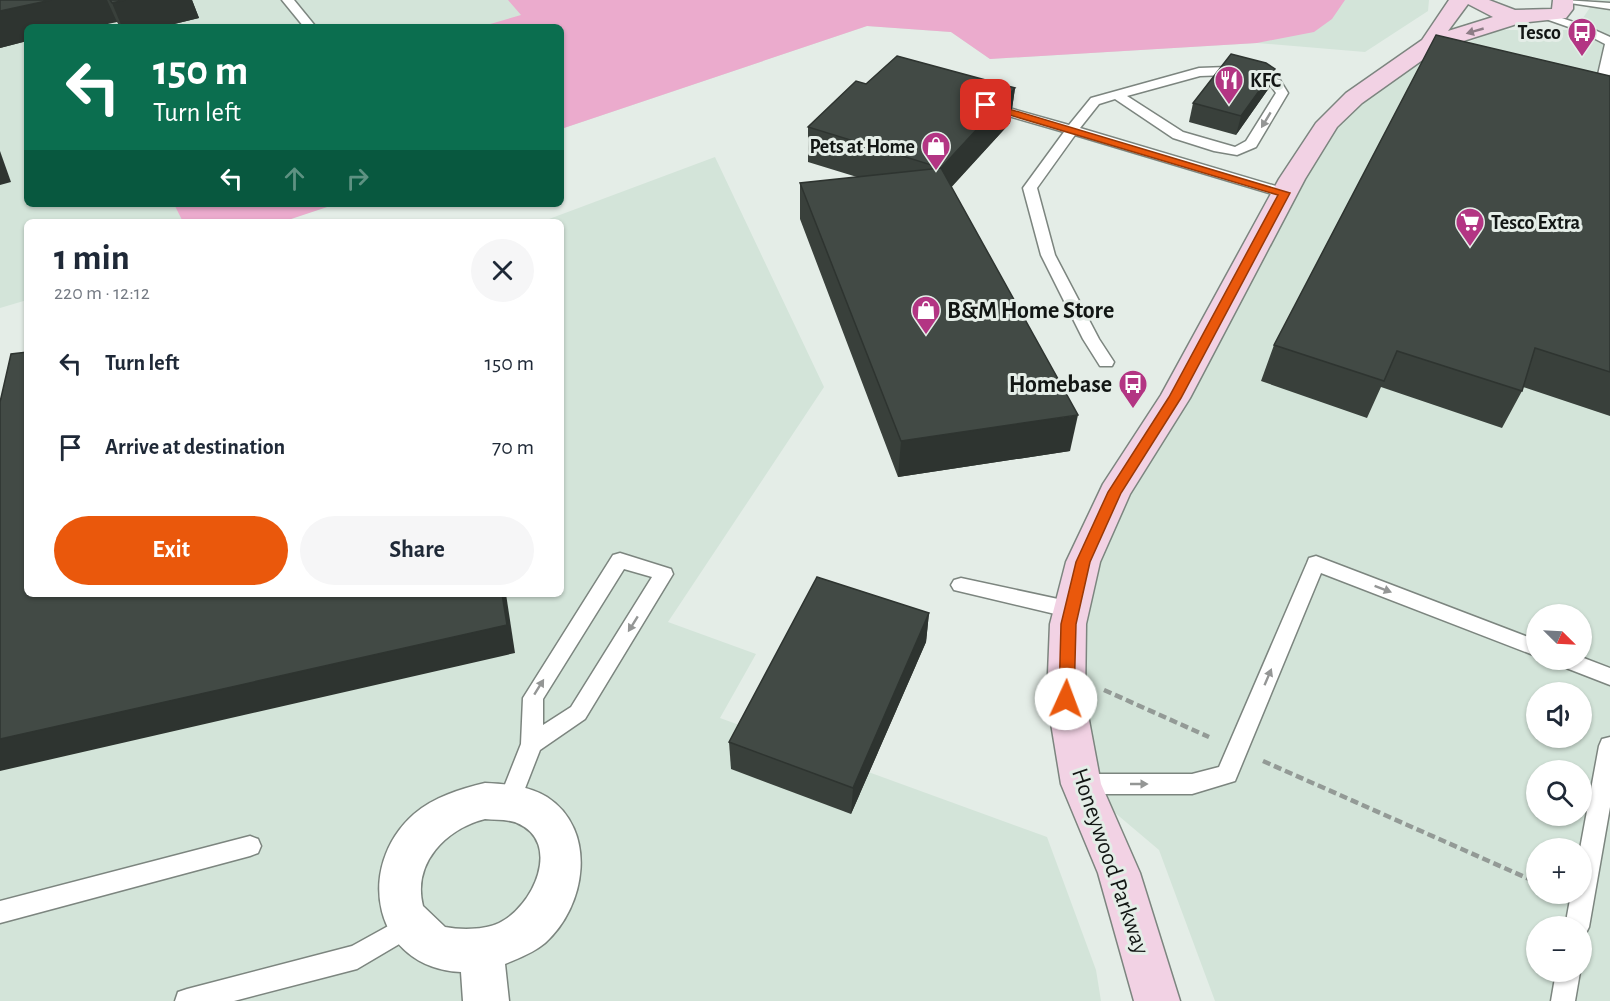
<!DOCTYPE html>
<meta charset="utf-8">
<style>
body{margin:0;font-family:"Alegreya Sans",sans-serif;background:#f6f6f7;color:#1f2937;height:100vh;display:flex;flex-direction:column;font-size:22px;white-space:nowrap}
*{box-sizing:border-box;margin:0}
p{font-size:20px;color:#747a83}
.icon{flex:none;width:33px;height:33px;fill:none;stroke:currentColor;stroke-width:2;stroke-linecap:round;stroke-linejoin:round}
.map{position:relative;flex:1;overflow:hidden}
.details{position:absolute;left:24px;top:219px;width:540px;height:378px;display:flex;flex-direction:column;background:#fff;border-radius:9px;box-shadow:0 2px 4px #0004}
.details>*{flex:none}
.banner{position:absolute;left:24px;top:24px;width:540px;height:183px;border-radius:9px;box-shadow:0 2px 4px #0004;background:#0b6e4f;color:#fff;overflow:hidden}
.needle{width:39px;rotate:114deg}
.tools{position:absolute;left:1526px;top:604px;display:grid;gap:12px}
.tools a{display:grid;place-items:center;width:66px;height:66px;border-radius:50%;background:#fff;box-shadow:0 2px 4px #0004;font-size:30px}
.pin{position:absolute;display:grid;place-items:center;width:51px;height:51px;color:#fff;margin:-26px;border-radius:12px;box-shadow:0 3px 9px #0006}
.me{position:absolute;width:66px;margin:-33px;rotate:2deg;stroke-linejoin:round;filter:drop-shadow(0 0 4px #0008)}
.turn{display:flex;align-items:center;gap:21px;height:126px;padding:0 30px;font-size:27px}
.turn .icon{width:78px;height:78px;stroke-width:2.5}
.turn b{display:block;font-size:42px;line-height:51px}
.lanes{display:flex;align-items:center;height:57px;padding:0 30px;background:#0003;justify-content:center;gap:30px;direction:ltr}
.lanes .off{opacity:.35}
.round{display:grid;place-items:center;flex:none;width:63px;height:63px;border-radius:32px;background:#f6f6f7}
.headline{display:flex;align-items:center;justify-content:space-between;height:102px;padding:0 30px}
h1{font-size:36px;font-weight:600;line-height:45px}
.primary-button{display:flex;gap:12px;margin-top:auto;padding:12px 30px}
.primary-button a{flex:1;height:69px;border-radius:36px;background:#ea580c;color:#fff;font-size:24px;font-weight:600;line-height:69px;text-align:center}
.primary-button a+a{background:#f6f6f7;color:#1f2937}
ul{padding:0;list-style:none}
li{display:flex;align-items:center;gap:18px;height:84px;padding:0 30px}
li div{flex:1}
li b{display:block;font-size:22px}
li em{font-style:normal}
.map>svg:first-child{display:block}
.built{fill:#d3e4d9;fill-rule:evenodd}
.green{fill:#ebabcd}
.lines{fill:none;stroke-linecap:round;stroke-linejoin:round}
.lane-casing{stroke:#7c857f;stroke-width:3}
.street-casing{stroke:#7c857f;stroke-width:3}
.secondary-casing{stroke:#7c857f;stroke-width:3}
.path{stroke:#939a96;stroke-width:4.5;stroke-dasharray:8 4;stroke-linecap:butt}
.lane{fill:#fff;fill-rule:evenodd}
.street{fill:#fff;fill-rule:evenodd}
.secondary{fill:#f2d2e4;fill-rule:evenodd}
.wall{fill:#39403b}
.shaded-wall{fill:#2e3430}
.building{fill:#424a45;stroke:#2e3430;stroke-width:1.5}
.oneway{fill:#8d7d86}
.oneway2{fill:#949695}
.route{fill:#ea580c;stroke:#983908;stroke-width:1.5}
.labels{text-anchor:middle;stroke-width:6;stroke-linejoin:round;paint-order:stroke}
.far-poi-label{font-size:20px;font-weight:bold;fill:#121614;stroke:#e4ede7;text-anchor:end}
.poi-label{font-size:24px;font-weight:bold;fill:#121614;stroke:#e4ede7;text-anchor:start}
.street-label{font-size:24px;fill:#121614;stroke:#e4ede7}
</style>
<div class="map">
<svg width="1610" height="1001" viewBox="0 0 1610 1001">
<rect width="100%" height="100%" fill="#e4ede7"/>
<g class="built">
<path d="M0 0H1429L1428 11 1365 52 1257 43 990 59 951 32 867 26 561 129V27H27V204H336L282 222H27V300L0 308Z"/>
<path d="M1595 0H1610V1001H1215L1159 850 1081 784 1083 562 1328 123 1387 75 1499 30H1575ZM1536 615H1581V660H1536ZM1536 693H1581V738H1536ZM1536 771H1581V816H1536ZM1536 849H1581V894H1536ZM1536 927H1581V972H1536Z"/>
<path d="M715 157 824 387 668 622 756 654 720 718 1047 837 1096 970 1101 1001H0V446L27 594H561V222H541Z"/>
</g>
<g class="green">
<path d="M508 0H1345L1332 19 1314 32 1257 43 990 59 951 32 867 26 561 129V27H480L521 15Z"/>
<path d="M174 204H336L282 222H183Z"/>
</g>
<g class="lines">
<g class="lane-casing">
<g id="lane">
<path d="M282 0H294L316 27H304Z"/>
<path d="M1564 0 1610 3V9L1570 3Z"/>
<path d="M1547 13 1588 27 1610 37V74L1606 92 1610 97V109L1606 108 1594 92 1605 44 1580 31 1543 18V14Z"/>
<path d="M1227 67 1280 80 1288 93 1256 147 1237 155 1214 151 1173 138 1115 99 1099 104 1080 128 1289 190 1291 193 1289 196H1279L1075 135 1037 188 1055 255 1099 339 1114 362 1112 366H1100L1083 339 1041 255 1023 188 1064 132 984 109 982 106 988 102 1069 125 1091 98 1199 68ZM1227 75 1271 86 1276 93 1246 141 1235 147 1183 132 1127 96 1200 76Z"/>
<path d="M620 553 671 569 673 574 585 719 540 750 517 809 509 812 501 809 498 802 521 744 523 698 613 555ZM624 569 652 577 571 707 543 725V699Z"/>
<path d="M1316 556 1536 640V656L1321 573 1235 781 1192 794H1081L1073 791 1070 784 1073 777 1081 774H1192L1219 767 1307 563 1309 558Z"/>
<path d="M961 578 1072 602 1079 605 1082 610 1079 615 1072 618 954 590 951 585 954 580Z"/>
<path d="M1581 657 1610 668V685L1561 666 1558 660H1581Z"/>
<path d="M1610 737V807L1589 927 1585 935 1581 937V927H1565L1571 894H1581L1580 849 1599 746 1602 739Z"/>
<path d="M250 836 258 839 261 846 258 853 250 856 0 923V901Z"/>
<path d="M410 914 418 917 422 925 418 933 357 969 234 1001H175L178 992 187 989 352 946Z"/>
<path d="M1556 972H1580L1575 1001H1551Z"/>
</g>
</g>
<g class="street-casing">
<path id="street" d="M485 783C506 784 529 786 547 797 598 830 586 907 545 943 533 953 519 958 505 964L509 1001H463L461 972C373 968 354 867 414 814 434 797 460 789 485 783ZM485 819C495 820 508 819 517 823 563 842 533 907 499 923 484 930 461 930 445 927L423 906C412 863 446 829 485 819Z"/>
</g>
<g class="secondary-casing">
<path id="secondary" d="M1449 0H1489L1515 10 1552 9 1553 0H1573V9L1566 18 1520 23 1438 49 1362 103 1337 127 1305 179 1190 398 1130 494 1100 562 1086 624 1085 699 1101 784 1140 873 1180 1001H1134L1098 873 1061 784 1047 699 1050 624 1066 562 1103 484 1161 395 1279 179 1316 123 1346 93 1422 40ZM1468 4 1493 17 1448 31Z"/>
</g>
<g class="path">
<path d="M1104 690 1209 737"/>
<path d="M1263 761 1536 882"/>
</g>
<use href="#lane" class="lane"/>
<use href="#street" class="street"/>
<use href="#secondary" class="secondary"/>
</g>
<g class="wall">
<path d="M0 0H192L199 18 162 27H120L117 22 27 27V41L0 48Z"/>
<path d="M1275 69 1269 88 1236 135 1189 122 1193 103Z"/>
<path d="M1610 76V416L1523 387 1522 391 1502 428 1381 387 1367 418 1261 381 1274 345Z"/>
<path d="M1015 88 1010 123 951 187 1070 451 898 477 800 219V183L857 177 808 162V127Z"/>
<path d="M929 613 926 642 851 814 731 769 729 742Z"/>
</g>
<g class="shaded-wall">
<path d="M51 0H107L117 22 94 27H27V41L0 48V11Z"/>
<path d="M125 0H192L199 18 162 27H122L112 3Z"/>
<path d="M1275 69 1269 88 1236 135 1241 116Z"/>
<path d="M1015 88 1010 123 937 203 941 168Z"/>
<path d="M0 151 11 182 0 185Z"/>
<path d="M1078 415 1070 451 898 477 901 441Z"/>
<path d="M502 594H506L515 653 0 771V739Z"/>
<path d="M929 613 926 642 851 814 853 788Z"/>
</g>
<g class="building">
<path d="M0 0H51L0 11Z"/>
<path d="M110 0H125L112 3Z"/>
<path d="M1436 35 1610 76V372L1535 348 1522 391 1397 351 1384 381 1274 345Z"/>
<path d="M1231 54 1266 63 1275 69 1241 116 1193 103Z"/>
<path d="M897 56 1015 88 941 168 808 127 856 81 866 84Z"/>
<path d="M941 168 1078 415 901 441 800 183Z"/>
<path d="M27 352V594H502L507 625 0 739V402L11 354Z"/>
<path d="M817 577 929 613 853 788 729 742Z"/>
</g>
<defs><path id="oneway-solid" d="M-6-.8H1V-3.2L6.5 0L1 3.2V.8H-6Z" transform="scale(1.5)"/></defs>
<use class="oneway" href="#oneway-solid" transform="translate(1475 31) rotate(164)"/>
<g class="oneway2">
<use href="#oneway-solid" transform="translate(1266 120) rotate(121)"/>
<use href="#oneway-solid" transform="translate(1383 589) rotate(21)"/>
<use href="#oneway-solid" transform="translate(633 624) rotate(122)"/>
<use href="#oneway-solid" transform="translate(1268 677) rotate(-67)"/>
<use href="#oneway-solid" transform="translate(539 687) rotate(-58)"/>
<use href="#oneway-solid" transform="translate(1139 784)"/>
</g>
<path class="route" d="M983 103H989L1290 193 1181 398 1121 493 1090 562 1076 624 1074 699 1072 704 1066 706 1061 704 1059 699 1061 624 1076 562 1108 492 1169 397 1278 195 983 107Z"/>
<defs>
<g id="bus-pin" transform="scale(1.5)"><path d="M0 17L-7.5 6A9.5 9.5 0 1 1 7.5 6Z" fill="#b33583" stroke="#e4ede7"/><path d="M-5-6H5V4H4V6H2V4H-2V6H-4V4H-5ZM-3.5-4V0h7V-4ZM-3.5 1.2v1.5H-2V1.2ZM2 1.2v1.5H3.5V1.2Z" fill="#fff"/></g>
<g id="restaurant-pin" transform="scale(1.5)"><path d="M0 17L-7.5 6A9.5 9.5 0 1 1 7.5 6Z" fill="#b33583" stroke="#e4ede7"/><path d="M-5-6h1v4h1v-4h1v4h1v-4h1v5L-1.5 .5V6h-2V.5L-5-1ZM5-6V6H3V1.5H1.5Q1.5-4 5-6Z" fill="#fff"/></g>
<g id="shop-pin" transform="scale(1.5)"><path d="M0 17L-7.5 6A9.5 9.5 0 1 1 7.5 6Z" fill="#b33583" stroke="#e4ede7"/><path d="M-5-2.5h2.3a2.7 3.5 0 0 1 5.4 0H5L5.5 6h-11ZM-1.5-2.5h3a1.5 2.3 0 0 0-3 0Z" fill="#fff"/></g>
<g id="supermarket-pin" transform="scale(1.5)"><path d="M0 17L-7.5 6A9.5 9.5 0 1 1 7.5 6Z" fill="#b33583" stroke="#e4ede7"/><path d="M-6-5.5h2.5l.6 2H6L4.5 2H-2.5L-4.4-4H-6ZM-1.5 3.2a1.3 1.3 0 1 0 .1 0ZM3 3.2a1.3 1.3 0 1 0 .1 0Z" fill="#fff"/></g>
</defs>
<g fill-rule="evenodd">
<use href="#bus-pin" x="1582" y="32"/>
<use href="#restaurant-pin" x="1229" y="80"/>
<use href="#shop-pin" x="936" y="146"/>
<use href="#supermarket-pin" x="1470" y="222"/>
<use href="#shop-pin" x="926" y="310"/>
<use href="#bus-pin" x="1133" y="384"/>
</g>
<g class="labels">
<g class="far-poi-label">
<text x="1561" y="39">Tesco</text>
<text x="1250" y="87" text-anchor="start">KFC</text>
<text x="915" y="153">Pets at Home</text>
<text x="1491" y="229" text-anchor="start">Tesco Extra</text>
</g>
<g class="poi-label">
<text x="947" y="318">B&amp;M Home Store</text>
<text x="1112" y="392" text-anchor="end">Homebase</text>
</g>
<g class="street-label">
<text transform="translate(1111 861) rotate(71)" y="8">Honeywood Parkway</text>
</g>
</g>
</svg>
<div class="tools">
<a><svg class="needle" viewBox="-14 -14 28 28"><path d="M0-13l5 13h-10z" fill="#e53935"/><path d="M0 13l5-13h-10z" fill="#747a83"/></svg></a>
<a><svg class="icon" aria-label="sound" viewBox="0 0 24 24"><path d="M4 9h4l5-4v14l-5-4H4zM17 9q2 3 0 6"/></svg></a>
<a><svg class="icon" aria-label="search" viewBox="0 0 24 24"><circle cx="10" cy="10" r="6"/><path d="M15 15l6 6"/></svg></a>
<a>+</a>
<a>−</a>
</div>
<div class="pin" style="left:986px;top:105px;background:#d93025"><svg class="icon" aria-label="arrive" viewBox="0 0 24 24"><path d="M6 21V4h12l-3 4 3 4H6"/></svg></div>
<svg class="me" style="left:1066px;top:699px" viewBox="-20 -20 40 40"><circle r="19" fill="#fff"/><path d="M0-13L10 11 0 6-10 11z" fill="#ea580c"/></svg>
<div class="banner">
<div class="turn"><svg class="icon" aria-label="left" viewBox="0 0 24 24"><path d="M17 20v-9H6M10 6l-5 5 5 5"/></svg><div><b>150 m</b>Turn left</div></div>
<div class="lanes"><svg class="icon" aria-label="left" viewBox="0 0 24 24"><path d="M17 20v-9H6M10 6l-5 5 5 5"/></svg><svg class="icon off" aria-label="ahead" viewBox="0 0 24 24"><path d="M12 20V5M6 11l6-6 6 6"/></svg><svg class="icon off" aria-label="right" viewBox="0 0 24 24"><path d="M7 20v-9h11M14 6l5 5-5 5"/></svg></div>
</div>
<section class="details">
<div class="headline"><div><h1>1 min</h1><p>220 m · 12:12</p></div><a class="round"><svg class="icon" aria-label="close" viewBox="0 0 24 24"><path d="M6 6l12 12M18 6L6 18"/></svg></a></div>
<ul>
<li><svg class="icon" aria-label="left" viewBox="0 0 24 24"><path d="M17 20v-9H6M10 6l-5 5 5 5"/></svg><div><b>Turn left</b></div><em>150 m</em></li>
<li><svg class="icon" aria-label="arrive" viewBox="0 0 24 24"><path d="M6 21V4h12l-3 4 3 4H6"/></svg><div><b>Arrive at destination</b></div><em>70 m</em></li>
</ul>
<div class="primary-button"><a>Exit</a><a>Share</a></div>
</section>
</div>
